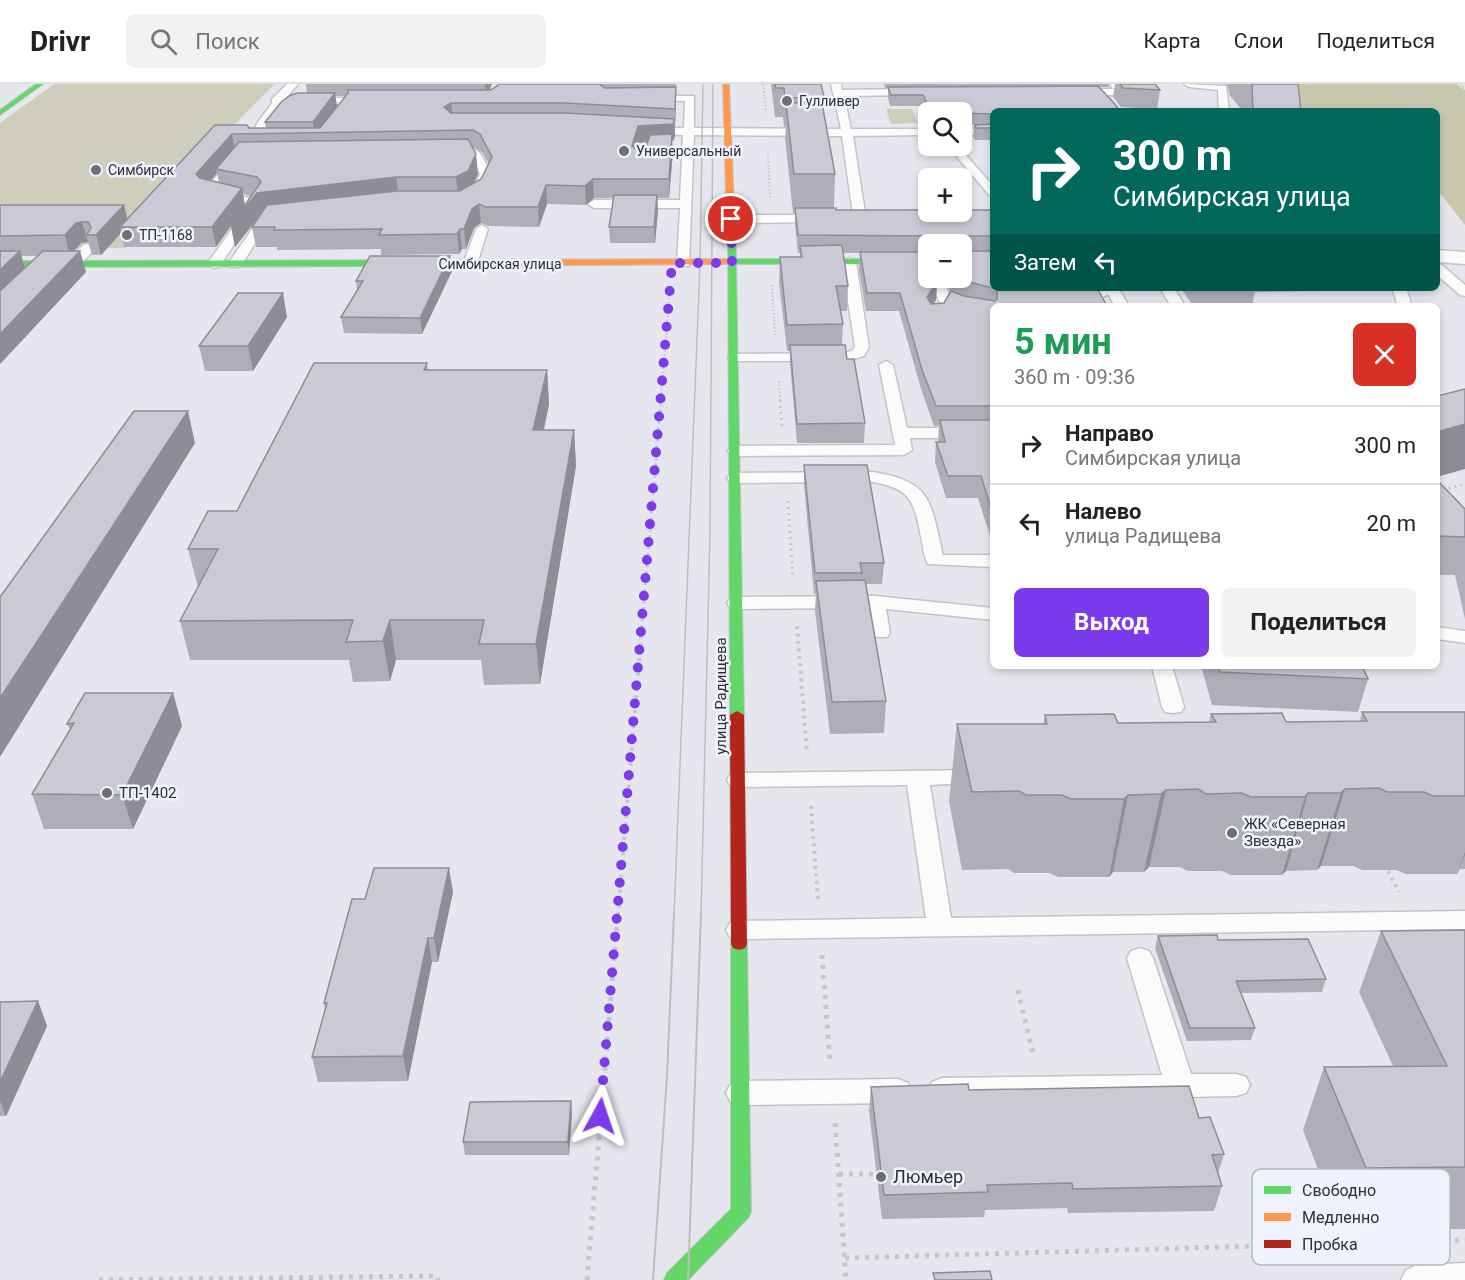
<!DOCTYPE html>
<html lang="ru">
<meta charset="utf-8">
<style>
body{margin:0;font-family:Roboto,sans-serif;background:#f2f2f2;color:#222;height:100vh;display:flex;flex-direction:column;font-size:22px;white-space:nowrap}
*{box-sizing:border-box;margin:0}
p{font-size:20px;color:#767676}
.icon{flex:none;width:33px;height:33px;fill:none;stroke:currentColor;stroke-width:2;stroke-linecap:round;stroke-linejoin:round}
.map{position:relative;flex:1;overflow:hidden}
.drawer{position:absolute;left:990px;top:219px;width:450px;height:366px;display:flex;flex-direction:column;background:#fff;border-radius:9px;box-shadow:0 3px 9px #0003}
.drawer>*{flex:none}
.hud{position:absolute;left:990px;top:24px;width:450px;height:183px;border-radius:9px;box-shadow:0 3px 9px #0003;background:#00695c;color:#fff;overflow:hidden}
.fabs{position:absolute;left:918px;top:18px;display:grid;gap:12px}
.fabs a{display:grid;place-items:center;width:54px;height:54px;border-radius:9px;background:#fff;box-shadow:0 3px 9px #0003;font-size:30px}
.pin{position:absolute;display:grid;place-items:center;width:51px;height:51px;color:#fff;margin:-26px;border:3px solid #fff;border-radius:50%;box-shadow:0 2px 6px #0007}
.me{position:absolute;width:66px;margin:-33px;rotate:5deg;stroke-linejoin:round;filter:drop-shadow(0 0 4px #0008)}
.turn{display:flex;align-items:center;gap:21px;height:126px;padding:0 24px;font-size:27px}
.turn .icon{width:78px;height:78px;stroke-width:2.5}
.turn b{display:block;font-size:42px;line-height:51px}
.then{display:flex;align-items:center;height:57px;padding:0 24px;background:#0003;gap:12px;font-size:22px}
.round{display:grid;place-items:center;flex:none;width:63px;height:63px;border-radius:9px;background:#f2f2f2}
.headline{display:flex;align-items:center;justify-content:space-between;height:102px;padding:0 24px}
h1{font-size:36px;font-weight:700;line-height:45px;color:#1e9e55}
.button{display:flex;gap:12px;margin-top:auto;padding:12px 24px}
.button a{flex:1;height:69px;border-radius:9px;background:#7c3aed;color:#fff;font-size:24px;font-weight:700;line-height:69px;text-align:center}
.button a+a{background:#f2f2f2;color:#222}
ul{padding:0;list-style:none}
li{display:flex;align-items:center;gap:18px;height:78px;padding:0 24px;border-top:2px solid #e0e0e0}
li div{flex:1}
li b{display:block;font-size:22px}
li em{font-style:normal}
header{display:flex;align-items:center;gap:36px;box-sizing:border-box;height:84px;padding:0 30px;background:#fff;border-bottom:2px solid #e0e0e0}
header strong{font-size:28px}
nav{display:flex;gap:33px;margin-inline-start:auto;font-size:21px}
.search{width:420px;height:54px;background:#f2f2f2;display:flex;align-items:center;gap:15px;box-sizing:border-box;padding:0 21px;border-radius:9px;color:#767676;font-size:22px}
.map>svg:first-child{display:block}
.green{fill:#cfcebc}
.forest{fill:#c9c7ad}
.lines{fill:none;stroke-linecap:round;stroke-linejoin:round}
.lane-casing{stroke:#c3c4c9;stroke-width:3}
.street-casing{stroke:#c3c4c9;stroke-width:3}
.fast-casing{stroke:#c3c4c9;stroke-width:2}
.slow-casing{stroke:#c3c4c9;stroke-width:2}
.jam-casing{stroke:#c3c4c9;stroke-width:2}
.path-far3{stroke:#c6c7c9;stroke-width:2;stroke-dasharray:1.5 2;stroke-linecap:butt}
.path-far2{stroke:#c6c7c9;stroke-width:3;stroke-dasharray:2 4;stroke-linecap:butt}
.path-far1{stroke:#c6c7c9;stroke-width:4;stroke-dasharray:3 4.5;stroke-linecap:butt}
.path{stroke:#c6c7c9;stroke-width:5;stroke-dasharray:4 6;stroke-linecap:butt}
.lane{fill:#fbfbfc;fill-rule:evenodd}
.street{fill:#fbfbfc;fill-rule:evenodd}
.fast{fill:#63d668;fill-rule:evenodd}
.slow{fill:#ff974d;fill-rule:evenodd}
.jam{fill:#b3261e;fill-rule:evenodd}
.tram-far1{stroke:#bebec0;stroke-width:1.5}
.tram{stroke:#bebec0;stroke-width:2}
.wall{fill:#adaeb8;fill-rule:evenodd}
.shaded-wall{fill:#8d8d96}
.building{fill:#c9cad6;stroke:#8d8d96;stroke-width:1.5}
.route{stroke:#7c3aed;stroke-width:10;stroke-dasharray:0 18}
.poi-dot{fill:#6e6f75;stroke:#f0f2ff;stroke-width:2}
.labels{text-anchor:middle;stroke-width:5;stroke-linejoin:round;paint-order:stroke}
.far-poi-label{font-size:14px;fill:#2e2f34;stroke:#f0f2ff;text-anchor:start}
.far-street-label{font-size:14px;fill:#2e2f34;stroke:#f0f2ff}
.street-label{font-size:15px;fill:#2e2f34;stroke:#f0f2ff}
.poi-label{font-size:15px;fill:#2e2f34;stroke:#f0f2ff;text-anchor:start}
.near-poi-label{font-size:18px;fill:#2e2f34;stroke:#f0f2ff;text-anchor:start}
.key{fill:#f0f2ff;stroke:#b6b8c2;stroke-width:1.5}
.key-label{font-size:16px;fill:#2e2f34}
</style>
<header>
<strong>Drivr</strong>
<div class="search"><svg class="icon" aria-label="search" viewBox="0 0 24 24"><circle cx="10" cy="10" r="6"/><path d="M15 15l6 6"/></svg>Поиск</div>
<nav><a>Карта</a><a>Слои</a><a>Поделиться</a></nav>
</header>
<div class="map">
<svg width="1465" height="1196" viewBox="0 0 1465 1196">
<rect width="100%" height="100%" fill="#e6e7ee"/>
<g class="green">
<path d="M54 0H275L217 58 126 164H0V39Z"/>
<path d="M886 25H912L918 39 891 40Z"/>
</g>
<path class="forest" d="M1280 0H1456L1465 6V141L1437 105V27H1297Z"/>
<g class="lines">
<g class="lane-casing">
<g id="lane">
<path d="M287 0H298L286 14H369L374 17 369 20H282L262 53 275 55V59H252C249 45 265 30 272 19V15Z"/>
<path d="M831 0H841L842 6 915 5 920 8 915 11 844 12 851 45H928V51L853 52 866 135 864 138 731 139 725 135 731 131H853L842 52 694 51 689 182H679L677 179 680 124H594L588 120 594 116H680L683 51 646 50 641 47 646 44H684L685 17H649L645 16V12H694V44L841 45Z"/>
<path d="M1110 0H1120L1125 8 1120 11H1075L1070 8 1075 5H1113Z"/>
<path d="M1184 0 1226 2 1229 27H1219L1218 6 1189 3Z"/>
<path d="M993 44V50L962 51V45Z"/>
<path d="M948 62H958L993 102V113L989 111Z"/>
<path d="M475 66 480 69 492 90 481 112 475 116 469 112 480 90 471 72H449L444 69 449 66Z"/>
<path d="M237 72 243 75 216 107 260 116 262 119 219 183 214 184 207 180 249 121 204 111 202 109 233 73Z"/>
<path d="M273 130 279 134 277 137 269 138 240 183H230L228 180 261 132Z"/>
<path d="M482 141 488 145 477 180 475 183H465L463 180 476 145Z"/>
<path d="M88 160 93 161 94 164 93 167 78 183H68L66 180 68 177 83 161Z"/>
<path d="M849 174 856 178 869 263 864 272 847 277H730L728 274 730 271 735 270 846 269 853 266 855 263 842 178Z"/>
<path d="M1437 180 1442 181 1465 201V212L1460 211 1437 191Z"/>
<path d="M929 194H942L951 214 966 220 993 225V233L958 227 940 219Z"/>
<path d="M1098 204H1118L1129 222H1115L1108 210 1089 222H1073Z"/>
<path d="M1160 204H1174L1185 222H1171Z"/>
<path d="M1392 204H1406L1412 222H1398Z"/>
<path d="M886 277 893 281 907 344H993V354H910L912 366 904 371 735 372 727 367 735 362 895 361 879 281Z"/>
<path d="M873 388C933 398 930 417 943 471H993V483L928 480C924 473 923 465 922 457 914 420 914 405 873 398L736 399 730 398 727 394 730 390 736 389Z"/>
<path d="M875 512 993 524V536L886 525 890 549 887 553H873L870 549 866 524 737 525 730 523 727 519 730 515 737 513Z"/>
<path d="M1437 543 1465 547V559L1437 555Z"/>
<path d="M1152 582H1172L1184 623 1181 628 1173 629 1165 628 1162 623Z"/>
<path d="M978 686 986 688 989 693 986 698 930 701 951 834 1465 827V845L739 855 730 853 726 846 730 839 739 837 926 834 907 701 738 703 730 701 727 696 730 691 738 689Z"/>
<path d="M1140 864 1149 867 1153 874 1191 990H1236L1246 993 1250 1001 1246 1009 1236 1012 942 1018 932 1014 928 1006 932 998 942 994 1162 991 1127 874 1131 867Z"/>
<path d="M898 995 908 999 912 1007 908 1015 898 1019 740 1021 730 1017 726 1009 730 1001 740 997Z"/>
<path d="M1465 1179V1196H1401L1406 1186 1417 1181Z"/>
</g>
</g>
<g class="street-casing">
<path id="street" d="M1437 166 1465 168V180L1437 178Z"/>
</g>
<g class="fast-casing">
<g id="fast">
<path d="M36 0H43L0 31V26Z"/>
<path d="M728 145 735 147 736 175H928V180H736L744 631 737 635 730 631Z"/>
<path d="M0 177 448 176 452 179 448 182 0 183Z"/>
<path d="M739 854 745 856 747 860 751 1128 748 1134 688 1196H664L667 1189 731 1125V860L733 856Z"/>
</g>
</g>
<g class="slow-casing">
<g id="slow">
<path d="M723 0H729L735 147 731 149 727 147Z"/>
<path d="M731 175 735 178 734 180 448 182 444 179 448 176Z"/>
</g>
</g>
<g class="jam-casing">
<path id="jam" d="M737 627 744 631 747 860 745 864 739 866 733 864 731 860 730 631Z"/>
</g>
<g class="path-far3">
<path d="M763 0 766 26"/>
<path d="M1355 0 1386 27"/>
<path d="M1383 0 1419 27"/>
<path d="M1404 0 1465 45"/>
<path d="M1460 0 1465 4"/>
<path d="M1398 11 1396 6 1410 0"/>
<path d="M1437 41 1465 63"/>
<path d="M768 70 770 113"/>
<path d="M1437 71 1465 95"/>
<path d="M772 201 775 251"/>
<path d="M779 297 780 317"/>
<path d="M661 317 670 204"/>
</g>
<g class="path-far2">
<path d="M780 316 782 343"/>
<path d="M1437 408 1465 400"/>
<path d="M788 417 793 493"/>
<path d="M642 543 661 316"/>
</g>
<g class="path-far1">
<path d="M797 542 807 669"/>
<path d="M811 722 818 816"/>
<path d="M1388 787 1399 808"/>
<path d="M618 831 642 542"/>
</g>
<g class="path">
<path d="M822 871 830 978"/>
<path d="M1018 906 1034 974"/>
<path d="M835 1039 846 1196"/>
<path d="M839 1090H876"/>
<path d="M845 1174 1465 1156"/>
<path d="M99 1196 437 1192 438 1196"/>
<path d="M587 1196 618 829"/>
</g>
<use href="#lane" class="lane"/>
<use href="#street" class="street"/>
<use href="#fast" class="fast"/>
<use href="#slow" class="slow"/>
<use href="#jam" class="jam"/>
<g class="tram-far1">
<path d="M674 831 700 180 703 0"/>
<path d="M701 831 710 449 713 0"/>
</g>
<g class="tram">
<path d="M653 1196 667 992 674 829"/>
<path d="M688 1196 701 829"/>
</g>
</g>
<g class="wall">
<path d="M306 0H492L489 6 498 1V0H676L675 53 673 57H672L673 67 669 114H657L658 126 655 159H610L609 143 614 114H594L586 121 547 120 539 143 488 142 481 139 474 144 466 165H462L459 170 381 171V165L277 166V163H256L252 143 261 130 235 163 231 142 216 163H124L121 149 101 171H92L88 158 81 159 74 167 86 188 0 280V121H124L127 135 215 41 249 44H266L265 38 307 9ZM335 12H346L329 33 337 22ZM639 59H647L645 66 639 67 637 65ZM472 64H475L482 68 489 80 481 95 474 100 478 90ZM217 89 219 99 210 97ZM243 110 251 112 245 121ZM21 172H38L25 184Z"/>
<path d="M771 0H821L824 13 823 25 835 90 834 124 836 126H993V204H1075V205L1079 206 1076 204H1089V205L1086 206 1107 222H993V461L978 414H946L935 378 936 358H938L939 342H934L921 305 899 227H866L859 186 860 169H843L848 202 847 227H840L843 240 842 261 847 275 865 339 864 359H797L790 279V267H787L779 198 780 173H800V169H798L795 140V129H793L785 54 786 43H784L783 33H775ZM928 160H962V194H944L950 207 944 219 933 220 936 216 937 198 928 194Z"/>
<path d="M884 0H1109V3H1099L993 27V56H975L973 53 974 41H962V28H928V36L922 22H890L888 14V4H885Z"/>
<path d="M1115 0H1155L1160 6 1157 25 1121 23 1113 13Z"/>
<path d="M1227 0H1298L1301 27H1243L1230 12Z"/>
<path d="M452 187 422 250 344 249 341 233 357 207 356 197Z"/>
<path d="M1181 204H1389L1388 206 1255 208 1252 222H1193Z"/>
<path d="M287 233 253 287H205L199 262Z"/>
<path d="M427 279 428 286H547L549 320 544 346H574L576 382 540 600 484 601 481 576H396L390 597 353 598 349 576H190L180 537 198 503 188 465Z"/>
<path d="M804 381 884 479 882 500H866L886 617 884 649 830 650 815 527 816 510H814L804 401Z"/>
<path d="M1437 396 1465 425V535L1455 491H1437Z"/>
<path d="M1201 582H1362L1368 595 1358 628 1212 621Z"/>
<path d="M173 609 182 642 133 745H44L32 710 70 646 67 640Z"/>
<path d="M1362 628H1465V785H1460L1457 790H1406L1396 786H1362L1353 782H1321L1317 786 1286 787 1282 791H1231L1222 787H1188L1180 783H1149L1144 788H1113L1109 793H1058L1049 789H1014L1008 785 962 786 949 717 957 640H1043L1045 631 1118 639 1209 638 1211 630 1286 638 1360 637Z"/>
<path d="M453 808 438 878H432L408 997 318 998 312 973 325 925 324 919 365 815Z"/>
<path d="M1465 846V1145L1341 1146 1303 1046 1324 983 1393 982 1359 908 1381 847Z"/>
<path d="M1158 852 1218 856 1326 895 1322 908 1241 909 1255 944 1251 956 1187 957 1155 864Z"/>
<path d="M38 917 47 942 6 1032H0V918Z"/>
<path d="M871 1003 969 1006 1199 1034 1224 1070 1218 1090 1222 1102 1214 1127 1068 1129 1067 1124 985 1126 984 1133 882 1135 869 1027Z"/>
<path d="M571 1017 572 1030 569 1071H465L463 1058Z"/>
</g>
<g class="shaded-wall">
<path d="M485 0H492L486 12Z"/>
<path d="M676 3V19L675 42V25Z"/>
<path d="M335 9 337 22 317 49H314L313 38Z"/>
<path d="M451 19 453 36 444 23Z"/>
<path d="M674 35 675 53 673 57H672L673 67 669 114V95L672 57 639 59 633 79 632 62 638 42Z"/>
<path d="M232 50 235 68 216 85 217 89 200 109 196 90Z"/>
<path d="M476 70 478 90 470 107 458 114 456 93Z"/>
<path d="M396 93 399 114 261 130 235 163 231 142 216 163 212 143 242 104 245 122 257 109Z"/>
<path d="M593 95 594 114 586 121 585 102Z"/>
<path d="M546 101 547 120 539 143 538 123Z"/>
<path d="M657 111 658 126 655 159 654 143Z"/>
<path d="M479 120 481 139 474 144 466 165 464 145 472 125Z"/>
<path d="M124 121 129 141 120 143 121 149 101 171 96 151Z"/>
<path d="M82 138 88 158 81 159 70 172 65 151 76 139Z"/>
<path d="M460 145 462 165 459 170 457 150Z"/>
<path d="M20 167 26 188 0 213V186Z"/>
<path d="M80 167 86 188 0 280V250Z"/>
<path d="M450 172 452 187 422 250 420 234Z"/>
<path d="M937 198 936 216 926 232 927 213Z"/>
<path d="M283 209 287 233 253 287 248 262Z"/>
<path d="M547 286 549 320 536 381 533 346Z"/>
<path d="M188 327 195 359 0 673V614Z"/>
<path d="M1465 340V385L1437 393V348Z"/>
<path d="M574 346 576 382 540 600 536 560Z"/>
<path d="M390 536 396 576 390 597 383 557Z"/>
<path d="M173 609 182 642 133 745 122 711Z"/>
<path d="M1345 705 1321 782 1317 786 1341 709Z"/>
<path d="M1166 706 1149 783 1144 788 1161 710Z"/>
<path d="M1308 709 1286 787 1282 791 1305 713Z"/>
<path d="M1128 711 1113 788 1109 793 1124 715Z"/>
<path d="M1465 768V771L1457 790Z"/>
<path d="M449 784 453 808 438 878 434 854Z"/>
<path d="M428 854 432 878 408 997 403 972Z"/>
<path d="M38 917 47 942 6 1032 0 1017V998Z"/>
<path d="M571 1017 572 1030 569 1071 568 1058Z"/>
</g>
<g class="building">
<path d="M498 0H599L605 4 676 3 675 25 565 19H451L444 23 451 29H565L674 35 673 40 638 42 632 62 639 67 645 66 650 51 672 50 669 95H593L585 102 546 101 538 123H486L479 120 472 125 464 145H460L457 150 379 151 382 145 274 146 275 143H252L267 121 397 107H460L481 95 492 73 480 50 473 46 232 50 196 90 200 94 242 104 212 143H120L215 41H247L249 44H320L348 9V6H491L498 1Z"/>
<path d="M775 0H821L824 13 785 14 784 4H775Z"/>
<path d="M1120 0H1155L1160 6 1123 4Z"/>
<path d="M1252 0H1298L1301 27H1253Z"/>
<path d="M1098 2 1113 18 1120 27H993V30L931 28 923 11H891L888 3Z"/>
<path d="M298 9H335L313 38H265L282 17 291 11Z"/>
<path d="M786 19H822L835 90H794Z"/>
<path d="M993 40V44H976L975 41Z"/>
<path d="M468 55 476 70 468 87 456 93H396L257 109 231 141 261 98 257 93 216 85 239 58Z"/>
<path d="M614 111H657L654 143H609Z"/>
<path d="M0 121H124L96 151H87L91 143 88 138H82L76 139 65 151 0 152Z"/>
<path d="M795 124H836V126H928V128H962V126H993V152H962V167H993V204H1074V205L1092 206 1097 204 1107 222H993V322H936L922 286 900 209H867L860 168H928V194H936L937 198 927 213 931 220 944 219 951 207 964 212 995 217 997 215V205L954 194H962V160H931V152L798 151Z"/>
<path d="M842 161 848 202H836L843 240 787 241 780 173H802L800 162Z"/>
<path d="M0 167H20L0 186Z"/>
<path d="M43 167H80L0 250V207Z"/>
<path d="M370 172H450L420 234 341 233 363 197H356Z"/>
<path d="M238 209H283L248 262H199Z"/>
<path d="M790 261H845L847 275H854L865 339 797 340Z"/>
<path d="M314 279H427L424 286H547L533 346H574L536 560H479L484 536H390L383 557 346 558 353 536 180 537 218 465H188L208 427H237Z"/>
<path d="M1465 305V340L1437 348V312Z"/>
<path d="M134 327H188L0 614V513Z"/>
<path d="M940 336H993V431L981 392H948L936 358H945Z"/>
<path d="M804 381H867L884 479H860L862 489H815Z"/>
<path d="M1437 396 1465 425V453L1437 452Z"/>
<path d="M865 496 886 617 832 618 816 497Z"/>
<path d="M1218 582H1362L1368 595 1220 588Z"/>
<path d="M85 609H173L122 711 32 710 74 639 67 640Z"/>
<path d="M1362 628H1465V712H1433L1424 708H1387L1379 704 1345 705 1341 709H1308L1305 713H1251L1242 709 1206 710 1198 705 1166 706 1161 710 1128 711 1124 715H1071L1062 711H1026L1019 707 972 708 957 640H1047L1045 631 1114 630 1118 639 1216 638 1211 630 1282 629 1286 638 1367 637Z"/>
<path d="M374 784H449L434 854H428L403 972 312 973 327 919H324L352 815H365Z"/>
<path d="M1465 846V1083L1366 1084 1324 983 1447 982 1381 847Z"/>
<path d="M1217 851 1218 856 1308 855 1326 895 1236 897 1255 944H1190L1158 852Z"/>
<path d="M38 917 0 998V918Z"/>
<path d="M968 1000 969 1006 1189 1002 1199 1034 1210 1033 1224 1070 1212 1071 1222 1102 1073 1105 1072 1099 987 1101 988 1108 884 1111 871 1003Z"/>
<path d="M571 1017 568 1058H463L470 1018Z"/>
<path d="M990 1187 992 1196H935L933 1189Z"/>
</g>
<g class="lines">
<path class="route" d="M600 1032 672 179H732L731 135"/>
</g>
<g class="poi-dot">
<circle cx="787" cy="17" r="6"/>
<circle cx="624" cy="67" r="6"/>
<circle cx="96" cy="86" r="6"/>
<circle cx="127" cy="151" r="6"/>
<circle cx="107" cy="709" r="6"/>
<circle cx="1232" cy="749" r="6"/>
<circle cx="881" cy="1093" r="6"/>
</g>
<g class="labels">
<g class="far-poi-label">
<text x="799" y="22">Гулливер</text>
<text x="636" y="72">Универсальный</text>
<text x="108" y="91">Симбирск</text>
<text x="139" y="156">ТП-1168</text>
</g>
<g class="far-street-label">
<text x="500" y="185">Симбирская улица</text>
</g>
<g class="street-label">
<text transform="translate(721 612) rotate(-90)" y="5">улица Радищева</text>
</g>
<g class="poi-label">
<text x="119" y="714">ТП-1402</text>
<text x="1244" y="745">ЖК «Северная<tspan x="1244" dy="17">Звезда»</tspan></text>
</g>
<g class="near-poi-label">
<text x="893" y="1099">Люмьер</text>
</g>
</g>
<rect x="1252" y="1085" width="198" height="96" rx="9" class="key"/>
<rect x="1264" y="1102" width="27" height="8" fill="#63d668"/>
<rect x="1264" y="1129" width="27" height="8" fill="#ff974d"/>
<rect x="1264" y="1156" width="27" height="8" fill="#b3261e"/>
<g class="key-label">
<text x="1302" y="1112">Свободно</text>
<text x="1302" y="1139">Медленно</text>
<text x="1302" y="1166">Пробка</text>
</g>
</svg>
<div class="fabs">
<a><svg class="icon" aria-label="search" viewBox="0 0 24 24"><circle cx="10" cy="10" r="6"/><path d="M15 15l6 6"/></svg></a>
<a>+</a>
<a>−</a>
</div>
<div class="pin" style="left:731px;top:135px;background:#d93025"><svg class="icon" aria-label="arrive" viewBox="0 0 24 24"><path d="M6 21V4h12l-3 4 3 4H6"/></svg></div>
<svg class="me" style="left:600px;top:1032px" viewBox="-20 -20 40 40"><path d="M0-17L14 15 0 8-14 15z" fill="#7c3aed" stroke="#fff" stroke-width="4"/></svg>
<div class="hud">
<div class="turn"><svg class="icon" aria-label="right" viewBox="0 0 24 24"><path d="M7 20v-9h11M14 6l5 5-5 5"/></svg><div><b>300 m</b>Симбирская улица</div></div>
<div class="then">Затем<svg class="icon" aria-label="left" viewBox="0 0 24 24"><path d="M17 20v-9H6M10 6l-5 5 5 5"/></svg></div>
</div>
<section class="drawer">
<div class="headline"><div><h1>5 мин</h1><p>360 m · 09:36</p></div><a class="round" style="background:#d93025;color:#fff"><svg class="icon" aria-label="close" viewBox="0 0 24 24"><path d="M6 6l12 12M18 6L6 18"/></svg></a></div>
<ul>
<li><svg class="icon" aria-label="right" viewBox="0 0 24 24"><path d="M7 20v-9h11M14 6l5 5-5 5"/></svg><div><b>Направо</b><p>Симбирская улица</p></div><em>300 m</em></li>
<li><svg class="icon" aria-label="left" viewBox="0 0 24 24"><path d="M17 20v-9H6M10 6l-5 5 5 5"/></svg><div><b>Налево</b><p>улица Радищева</p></div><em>20 m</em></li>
</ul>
<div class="button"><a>Выход</a><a>Поделиться</a></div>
</section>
</div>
